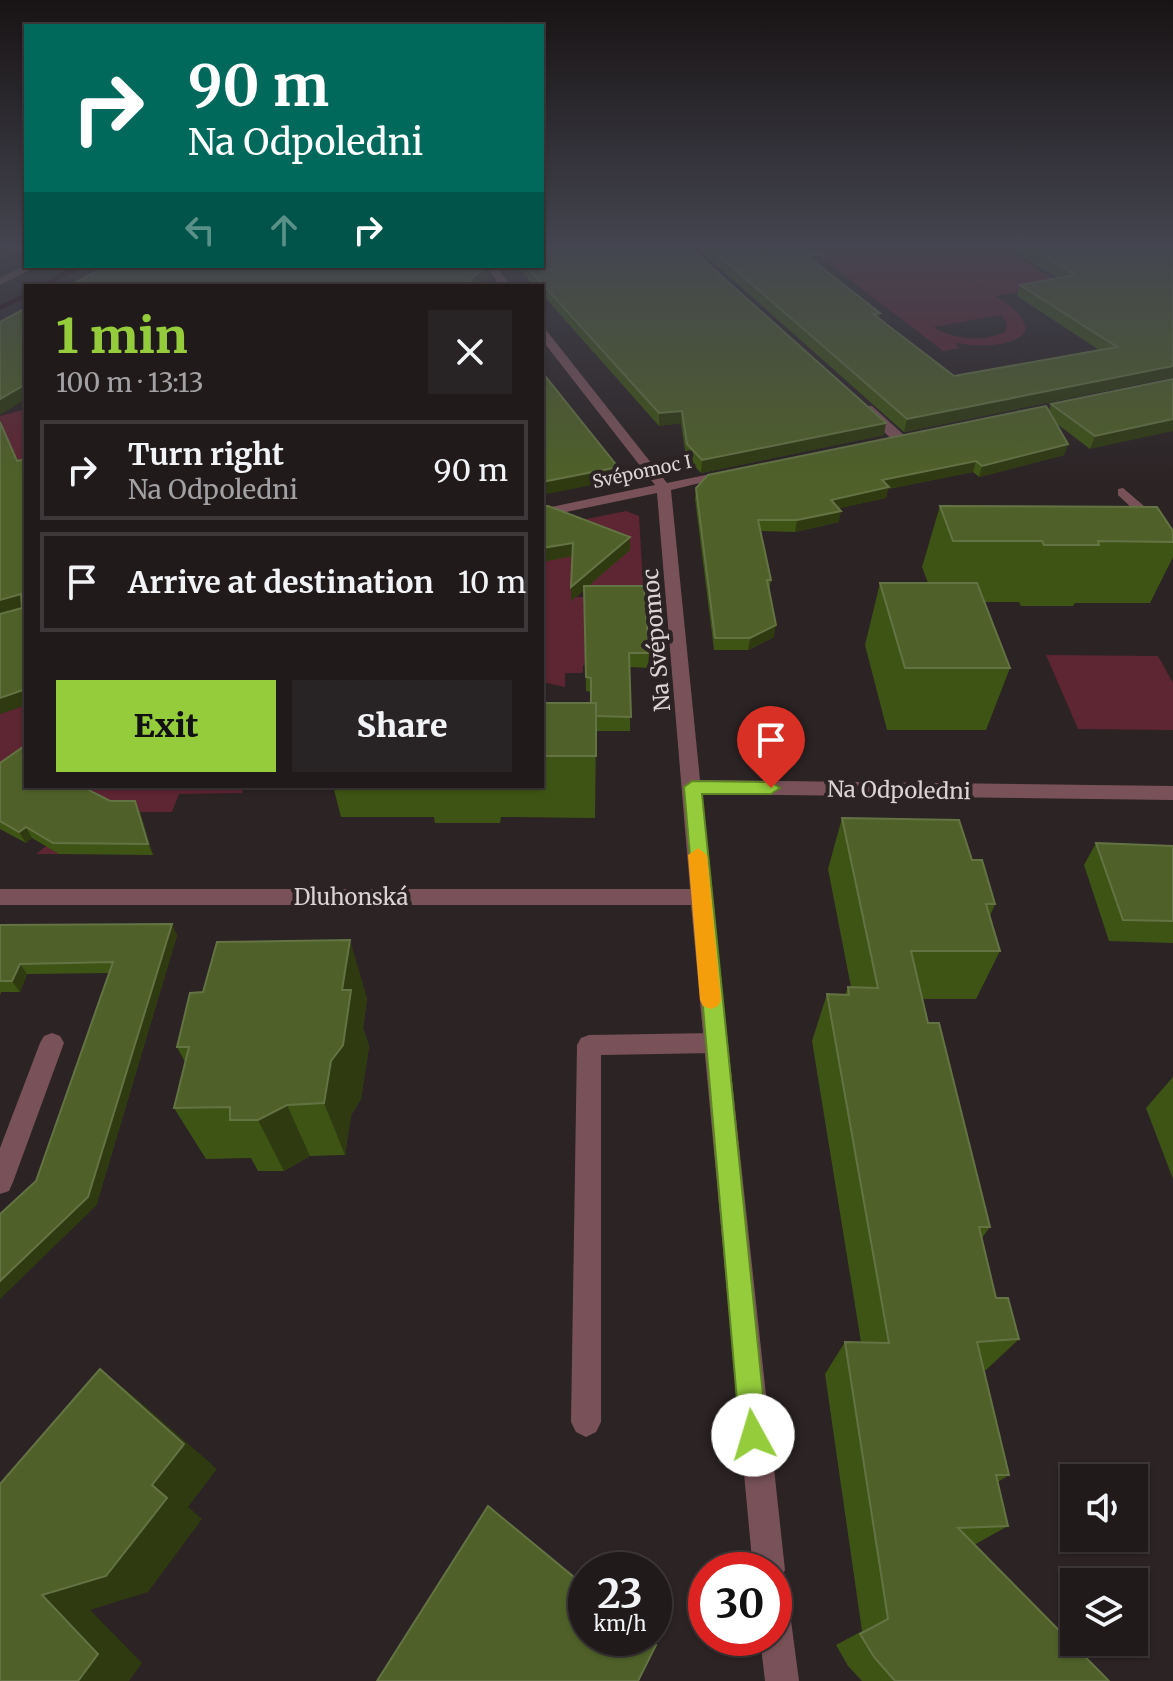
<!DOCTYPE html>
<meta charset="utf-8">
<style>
body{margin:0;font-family:Merriweather,serif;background:#282324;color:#f1f3f6;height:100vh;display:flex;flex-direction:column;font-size:30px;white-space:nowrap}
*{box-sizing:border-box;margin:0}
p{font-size:26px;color:#a2a1a3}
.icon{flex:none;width:44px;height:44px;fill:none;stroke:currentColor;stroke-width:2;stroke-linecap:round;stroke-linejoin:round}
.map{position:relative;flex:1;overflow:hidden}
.side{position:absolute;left:24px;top:284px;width:520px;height:504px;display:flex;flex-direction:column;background:#201a1b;border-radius:0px;box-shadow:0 2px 6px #0004,0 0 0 2px #3d383a}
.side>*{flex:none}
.banner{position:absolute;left:24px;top:24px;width:520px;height:244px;border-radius:0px;box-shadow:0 2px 6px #0004,0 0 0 2px #3d383a;background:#00695c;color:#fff;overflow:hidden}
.buttons{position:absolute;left:1060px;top:1464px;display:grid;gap:16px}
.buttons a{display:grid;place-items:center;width:88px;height:88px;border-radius:0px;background:#201a1b;box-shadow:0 2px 6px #0004,0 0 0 2px #3d383a;font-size:40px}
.speed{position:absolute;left:568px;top:1552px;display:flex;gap:16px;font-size:40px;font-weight:700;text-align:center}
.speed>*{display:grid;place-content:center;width:104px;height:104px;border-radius:50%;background:#201a1b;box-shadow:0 2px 6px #0004,0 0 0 2px #3d383a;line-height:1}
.speed small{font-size:20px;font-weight:400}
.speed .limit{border:12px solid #d22;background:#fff;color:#111}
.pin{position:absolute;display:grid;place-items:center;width:68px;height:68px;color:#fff;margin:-82px -34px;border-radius:50% 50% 50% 0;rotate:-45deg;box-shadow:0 0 8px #0007}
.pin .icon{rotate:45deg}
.me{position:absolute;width:88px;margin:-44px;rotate:354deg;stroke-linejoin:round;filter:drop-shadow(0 0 6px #0008)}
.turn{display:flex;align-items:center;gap:28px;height:168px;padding:0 32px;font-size:36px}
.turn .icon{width:104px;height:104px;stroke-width:2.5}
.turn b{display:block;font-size:56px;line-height:68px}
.lanes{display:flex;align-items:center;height:76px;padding:0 32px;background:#0003;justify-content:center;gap:40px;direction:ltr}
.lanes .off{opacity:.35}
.round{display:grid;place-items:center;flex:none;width:84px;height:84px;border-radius:0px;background:#282324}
.headline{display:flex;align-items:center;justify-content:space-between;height:136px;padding:0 32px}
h1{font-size:48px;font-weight:800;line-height:60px;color:#94cc3c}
.action{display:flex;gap:16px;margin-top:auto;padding:16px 32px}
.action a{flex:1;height:92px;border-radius:0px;background:#94cc3c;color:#111;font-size:32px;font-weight:800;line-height:92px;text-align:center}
.action a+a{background:#282324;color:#f1f3f6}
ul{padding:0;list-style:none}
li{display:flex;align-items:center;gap:24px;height:100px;margin:0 16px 12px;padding:0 16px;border:4px solid #3d383a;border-radius:0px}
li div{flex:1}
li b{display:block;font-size:30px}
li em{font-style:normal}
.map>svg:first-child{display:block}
.green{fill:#5e2532;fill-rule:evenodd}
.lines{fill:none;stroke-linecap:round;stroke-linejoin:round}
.stream{fill:#200005;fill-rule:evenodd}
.service{fill:#795259;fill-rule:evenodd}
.minor{fill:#795259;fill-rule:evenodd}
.wall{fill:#3e5414}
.shaded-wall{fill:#2f3a11}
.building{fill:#4f6128;stroke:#647343;stroke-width:2}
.route{fill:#94cc3c;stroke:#608527;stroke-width:2}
.slow{fill:#f59e0b}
.labels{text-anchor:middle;stroke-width:8;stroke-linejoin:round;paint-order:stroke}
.far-street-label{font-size:18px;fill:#dad4d5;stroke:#2b2324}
.street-label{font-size:22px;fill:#dad4d5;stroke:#2b2324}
</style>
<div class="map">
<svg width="1173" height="1681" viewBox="0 0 1173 1681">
<rect width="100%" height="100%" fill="#2b2324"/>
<g class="green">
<path d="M807 247H1001L1062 284 995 296 970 279C985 293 1029 308 1025 333 1007 349 976 346 954 343L960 348 943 351ZM1000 315 1007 322 1005 332C985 342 952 340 934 327Z"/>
<path d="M26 409V475L0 446V416Z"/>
<path d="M626 511 639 516 644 601 603 587H572L571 597H584L586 604V665H583V673H565V687L542 682V528Z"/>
<path d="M1046 655 1158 656 1173 683V730L1078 729Z"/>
<path d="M26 692V761L0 780V714L20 707Z"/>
<path d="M65 786H244L242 793 179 794 172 812H106L96 854H36L77 822Z"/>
</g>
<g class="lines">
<g class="stream">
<path d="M74 266H84L48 286H38Z"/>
<path d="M26 293V298L0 310V305Z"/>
</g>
<g class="service">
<path d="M52 1033 60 1036 64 1043 13 1182 9 1191 0 1194V1148L40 1043 44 1036Z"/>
<path d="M715 1033 723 1036 727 1043 723 1050 715 1053 601 1055V1422L596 1432 586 1437 576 1432 571 1422 577 1045 581 1038 589 1035Z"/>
</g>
<g class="minor">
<path d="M26 265 38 266 0 285V278Z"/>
<path d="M486 266H496L511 286H500Z"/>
<path d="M542 329 546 330 667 483 730 470 737 474 671 490 700 780 1173 786V800L701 794 785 1570 780 1581 774 1584V1570H753L691 905H0V889H690L657 493 542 517V509L655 485 542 340Z"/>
<path d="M862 406H872L905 436V442H895L862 412Z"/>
<path d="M1123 488 1173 531V544L1168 542 1118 495V489Z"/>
<path d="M774 1597 786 1601 790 1613 799 1681H765L760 1638H774Z"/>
</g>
</g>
<g class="wall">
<path d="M696 247H807L818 255 816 263 880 313 879 319 954 376 1099 350 1017 296 1020 285 1058 278 1007 247H1173V377L904 432Z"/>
<path d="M517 266H542L884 435 701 473 686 457 681 423 659 426 542 294V286H534Z"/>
<path d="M1173 379 1090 449 1056 423 1068 444 1064 455 979 477 973 472 888 489 886 498 839 508V522L795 532 761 531 771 580 769 591 774 637 748 650H714L695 499 696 488 1049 411 1051 404Z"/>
<path d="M940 506 1173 531V557L1150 603H1075L1073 606H1021L1019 602H984L1010 668 986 730H887L865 645 880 583H928L922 567Z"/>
<path d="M630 537V550L588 586 649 653 648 668 630 667V731H596L595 818 501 817 500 823H435L434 817H341L333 786H542V703H591V692L586 691 584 590 571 601 572 556 542 562Z"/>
<path d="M0 763 26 786 110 801 140 812 153 855 59 854 32 838 26 843 0 829Z"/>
<path d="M842 818 972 860 995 904 990 916 1000 951 976 999H923L928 1023 990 1227 982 1238 996 1298 1019 1339 986 1370H984L1009 1475 998 1482 1008 1526 974 1545 1109 1681H862L848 1666 836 1645 862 1631 825 1374 845 1342H861L812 1041 827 994 845 995 848 987H851L828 869Z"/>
<path d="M1096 843 1173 846V943L1109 941 1084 865Z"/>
<path d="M0 925 177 935 96 1206 36 1181 109 973 27 974 20 992H1L0 995Z"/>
<path d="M367 998 363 1028 369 1046 361 1099 351 1115 345 1155 310 1156 284 1171H258L251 1158 206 1159 174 1108 185 1062 177 1047Z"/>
<path d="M1173 1077V1179L1146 1108Z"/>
</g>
<g class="shaded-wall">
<path d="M0 247H25L0 259Z"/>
<path d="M818 255 816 266 807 256Z"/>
<path d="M486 266H489V276L477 286H470V280Z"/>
<path d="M1173 366V377L904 432 907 419Z"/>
<path d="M26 384V399L0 415V399Z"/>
<path d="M682 411 681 423 659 426V413Z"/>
<path d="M1173 419V431L1090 449 1095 436Z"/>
<path d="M886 423 884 435 701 473 702 460Z"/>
<path d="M1068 444 1064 455 979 477 982 466Z"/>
<path d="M976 461 973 472 888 489 886 498 828 511 831 500 882 480Z"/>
<path d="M618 467 617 480 542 495V482Z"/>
<path d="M841 511 839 522 795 532 797 520Z"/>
<path d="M630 537V550L571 601V587Z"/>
<path d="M573 543V556L542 562V548Z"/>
<path d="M21 594 26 608 0 616V600Z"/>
<path d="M776 625 774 637 748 650 750 638Z"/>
<path d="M26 689V705L0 714V698Z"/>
<path d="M135 801 140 812 153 855 148 844Z"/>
<path d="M26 827 32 838 26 843 19 832Z"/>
<path d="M172 924 177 935 96 1206 0 1299V1281Z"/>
<path d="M350 940 367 998 363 1028 369 1046 361 1099 351 1115 345 1155 324 1103Z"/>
<path d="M20 964 27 974 20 992 12 981Z"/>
<path d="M287 1105 310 1156 284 1171 258 1120Z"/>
<path d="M100 1369 138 1400 217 1469 188 1507 202 1519 148 1592 90 1610 142 1663 129 1681H78L42 1595 152 1485Z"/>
</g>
<g class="building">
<path d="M542 247H689L886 423 702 460 687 444 682 411 659 413 526 266H542Z"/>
<path d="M709 247H807L818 255 807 256 880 313 873 314 954 376 1117 347 1020 285 1076 275 1029 247H1173V366L907 419Z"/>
<path d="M107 266 407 267 406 266H486L470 280 474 286H69Z"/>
<path d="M26 308V384L0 399V322Z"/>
<path d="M542 372 618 467 542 482Z"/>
<path d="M1173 379V419L1095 436 1051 404Z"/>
<path d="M1046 406 1068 444 982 466 976 461 882 480 889 487 831 500 841 511 797 520H758L771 580H767L776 625 750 638H715L696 488 708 475Z"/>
<path d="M0 422 17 461 26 459V689L0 698V614L22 608 21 594 0 600Z"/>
<path d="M542 506H548L630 537 571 587 573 543 542 548Z"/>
<path d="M940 506 1157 507 1173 531V542L1098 541 1099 545H1044L1042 541H953Z"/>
<path d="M880 583H977L1010 668H905Z"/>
<path d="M584 586H644L649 653H629L631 717 596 716V703H591V678L586 677Z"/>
<rect x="542" y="703" width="54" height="53"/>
<path d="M23 747 26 749V786H81L110 801H135L148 844 53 843 26 827 19 832 0 821V763Z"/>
<path d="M842 818 959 820 972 860H982L995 904H986L1000 951H911L928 1023H939L990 1227H979L996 1298H1008L1019 1339 977 1342 1009 1475H996L1008 1526 958 1528 1109 1681H895L874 1657 860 1634 888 1619 845 1342 889 1343 827 994 849 995 848 987 878 988Z"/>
<path d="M1096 843 1173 846V921L1123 920Z"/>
<path d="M172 924 88 1197 0 1281V1214L36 1181 113 962 20 964 12 981H0V925Z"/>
<path d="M350 940 342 990H351L343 1045 331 1061 324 1103 287 1105 258 1120H230V1107L174 1108 189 1047H177L190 993 203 992 217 942Z"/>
<path d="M100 1369 184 1444 152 1485 167 1498 106 1576 42 1595 98 1654 78 1681H0V1484Z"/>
<path d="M488 1506 586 1587V1638H648L656 1645 638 1681H377Z"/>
</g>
<linearGradient id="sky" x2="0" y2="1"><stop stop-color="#181314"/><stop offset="0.51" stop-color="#444550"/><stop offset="1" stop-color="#444550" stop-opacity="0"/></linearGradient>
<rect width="1173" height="482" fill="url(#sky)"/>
<path class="route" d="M692 781 771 782 780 788 771 794H702L767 1435 763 1444 753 1448 744 1444 740 1435 684 787Z"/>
<path class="slow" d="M698 848 707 855 721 1000 718 1006 711 1009 703 1006 700 1000 688 855Z"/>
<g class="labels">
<g class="far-street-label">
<text transform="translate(642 472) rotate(-12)" y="6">Svépomoc I</text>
</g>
<g class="street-label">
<text transform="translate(656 640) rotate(-95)" y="8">Na Svépomoc</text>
<text transform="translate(899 790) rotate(1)" y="8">Na Odpoledni</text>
<text x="351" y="905">Dluhonská</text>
</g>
</g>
</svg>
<div class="buttons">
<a><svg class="icon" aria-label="sound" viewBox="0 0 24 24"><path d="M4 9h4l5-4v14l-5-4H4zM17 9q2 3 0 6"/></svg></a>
<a><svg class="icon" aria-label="layers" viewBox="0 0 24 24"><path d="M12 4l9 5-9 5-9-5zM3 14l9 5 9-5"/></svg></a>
</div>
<div class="speed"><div>23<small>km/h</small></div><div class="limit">30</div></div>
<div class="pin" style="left:771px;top:788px;background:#d93025"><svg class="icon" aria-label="arrive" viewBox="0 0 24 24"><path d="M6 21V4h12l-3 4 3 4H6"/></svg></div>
<svg class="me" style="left:753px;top:1435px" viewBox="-20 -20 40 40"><circle r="19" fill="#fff"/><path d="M0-13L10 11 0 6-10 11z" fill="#94cc3c"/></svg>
<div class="banner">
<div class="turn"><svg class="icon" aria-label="right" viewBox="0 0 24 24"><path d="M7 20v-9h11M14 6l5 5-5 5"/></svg><div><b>90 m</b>Na Odpoledni</div></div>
<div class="lanes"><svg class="icon off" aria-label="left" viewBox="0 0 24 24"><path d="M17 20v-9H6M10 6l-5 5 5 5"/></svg><svg class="icon off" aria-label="ahead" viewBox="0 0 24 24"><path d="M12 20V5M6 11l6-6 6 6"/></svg><svg class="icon" aria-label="right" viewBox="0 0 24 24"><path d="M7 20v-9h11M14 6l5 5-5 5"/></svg></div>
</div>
<section class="side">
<div class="headline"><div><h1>1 min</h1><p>100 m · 13:13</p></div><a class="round"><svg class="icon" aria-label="close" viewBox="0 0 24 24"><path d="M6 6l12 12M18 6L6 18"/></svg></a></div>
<ul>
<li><svg class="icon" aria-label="right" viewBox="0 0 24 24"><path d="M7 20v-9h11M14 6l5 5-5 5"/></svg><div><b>Turn right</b><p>Na Odpoledni</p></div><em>90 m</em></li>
<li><svg class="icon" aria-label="arrive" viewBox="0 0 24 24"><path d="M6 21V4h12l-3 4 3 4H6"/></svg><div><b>Arrive at destination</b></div><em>10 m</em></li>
</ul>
<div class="action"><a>Exit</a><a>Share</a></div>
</section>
</div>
